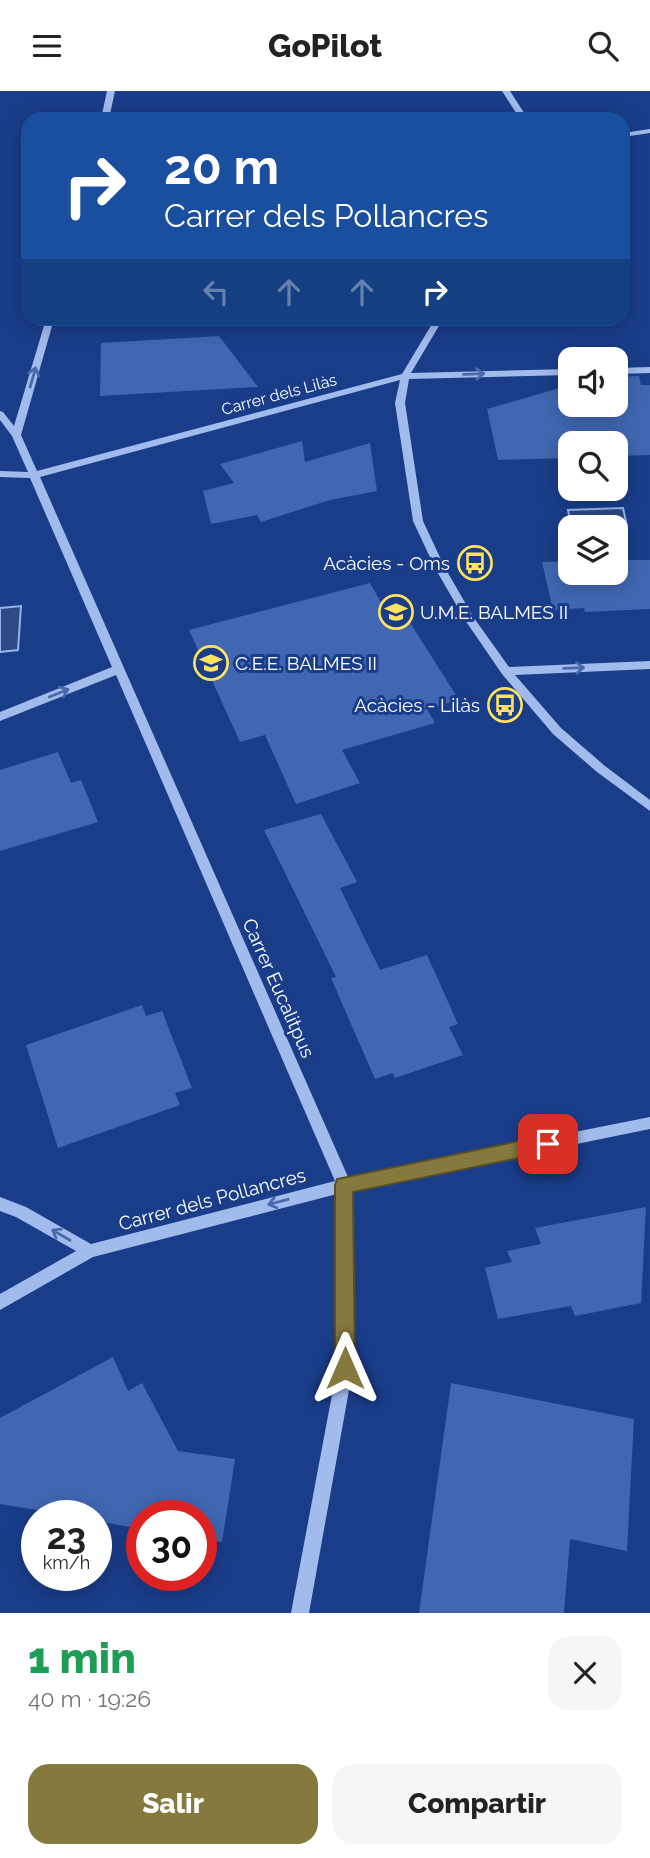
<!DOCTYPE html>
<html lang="es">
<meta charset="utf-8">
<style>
body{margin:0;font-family:Raleway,sans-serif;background:#f6f6f6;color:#222;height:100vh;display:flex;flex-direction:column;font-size:26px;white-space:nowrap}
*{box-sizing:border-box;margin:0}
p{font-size:23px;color:#767676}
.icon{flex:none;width:38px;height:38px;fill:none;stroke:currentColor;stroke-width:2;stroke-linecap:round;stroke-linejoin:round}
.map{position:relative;height:1522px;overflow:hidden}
.panel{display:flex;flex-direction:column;background:#fff;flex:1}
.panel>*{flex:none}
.hud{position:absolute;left:21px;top:21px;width:609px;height:214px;border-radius:21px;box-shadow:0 4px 18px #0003;background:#1a4fa0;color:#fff;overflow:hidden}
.fabs{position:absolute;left:558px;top:256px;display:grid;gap:14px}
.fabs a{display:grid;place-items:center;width:70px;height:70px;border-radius:14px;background:#fff;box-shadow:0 4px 18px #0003;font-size:35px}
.speed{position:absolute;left:21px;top:1409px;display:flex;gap:14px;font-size:35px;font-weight:700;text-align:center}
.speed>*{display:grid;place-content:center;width:91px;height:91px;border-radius:50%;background:#fff;box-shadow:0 4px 18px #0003;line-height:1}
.speed small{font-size:18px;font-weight:400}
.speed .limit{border:10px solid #d22;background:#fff;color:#111}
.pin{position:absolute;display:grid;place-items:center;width:60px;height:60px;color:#fff;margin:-30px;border-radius:14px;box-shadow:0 4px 10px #0006}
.me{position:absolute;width:77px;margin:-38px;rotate:0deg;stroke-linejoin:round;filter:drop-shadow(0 0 5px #0008)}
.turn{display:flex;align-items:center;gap:24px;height:147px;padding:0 28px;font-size:32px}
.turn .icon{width:91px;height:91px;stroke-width:2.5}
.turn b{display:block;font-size:49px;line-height:60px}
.lanes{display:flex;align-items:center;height:66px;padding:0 28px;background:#0003;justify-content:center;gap:35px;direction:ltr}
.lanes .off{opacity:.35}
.round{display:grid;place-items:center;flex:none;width:74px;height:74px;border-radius:21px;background:#f6f6f6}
.summary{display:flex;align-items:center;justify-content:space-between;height:119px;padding:0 28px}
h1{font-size:42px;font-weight:800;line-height:52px;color:#1e9e55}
.action{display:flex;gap:14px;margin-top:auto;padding:14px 28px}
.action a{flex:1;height:80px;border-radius:21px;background:#85793d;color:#fff;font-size:28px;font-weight:800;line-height:80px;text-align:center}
.action a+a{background:#f6f6f6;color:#222}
header{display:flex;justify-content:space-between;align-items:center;height:91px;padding:0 28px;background:#fff;font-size:32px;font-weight:800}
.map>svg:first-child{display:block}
.water{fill:#2f4a83;stroke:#94b4f0;stroke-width:2}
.building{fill:#4167b2}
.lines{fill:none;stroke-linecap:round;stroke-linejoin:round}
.minor{fill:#a2bbed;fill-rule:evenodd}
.oneway{stroke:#4969ac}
.route{fill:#85793d;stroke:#564f28;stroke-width:2}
.labels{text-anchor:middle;stroke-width:6;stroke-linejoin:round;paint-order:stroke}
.far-street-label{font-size:16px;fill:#fff;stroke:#193d89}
.poi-label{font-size:19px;fill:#fff;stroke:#193d89;text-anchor:end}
.street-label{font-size:19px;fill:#fff;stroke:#193d89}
</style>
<header><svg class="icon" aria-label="menu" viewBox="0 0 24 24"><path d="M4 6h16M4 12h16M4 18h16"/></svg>GoPilot<svg class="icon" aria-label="search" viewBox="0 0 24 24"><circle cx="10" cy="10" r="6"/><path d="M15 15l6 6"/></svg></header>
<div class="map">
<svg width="650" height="1522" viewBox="0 0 650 1522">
<rect width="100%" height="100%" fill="#193d89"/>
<g class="water">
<path d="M623 417 627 435 571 436 568 419Z"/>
<path d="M21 515 18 559 0 561V517Z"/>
</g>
<g class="building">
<path d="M219 245 258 296 100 305 101 252Z"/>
<path d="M639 285 641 294H650V364L616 365V352H570V367L498 369 487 318 570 294V313H616V286Z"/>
<path d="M302 350 305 371 370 352 377 400 330 409 261 431 257 424 211 433 203 400 234 392 220 373Z"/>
<path d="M616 469H650V518L585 521 584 517 553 519 542 471 570 470V481H616Z"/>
<path d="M370 492 383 515 397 511 459 609 427 618 435 632 342 659 360 692 296 713 265 644 240 651 189 539Z"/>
<path d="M58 661 71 692 81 689 98 731 0 760V679Z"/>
<path d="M321 723 357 791 340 797 380 879 427 864 458 933 449 936 463 964 395 987 393 982 375 988 331 887 336 886 264 739Z"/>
<path d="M142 914 146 925 162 920 192 997 175 1002 180 1014 58 1057 26 954Z"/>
<path d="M646 1116 641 1212 575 1225 571 1215 498 1228 485 1177 512 1171 507 1160 541 1153 535 1137Z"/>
<path d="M113 1266 128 1300 142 1292 178 1360 235 1368 222 1451 201 1448V1424H142V1438L96 1430V1424H67L0 1413V1327Z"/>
<path d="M451 1292 634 1328 627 1460 570 1448 564 1522H419Z"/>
</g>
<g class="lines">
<g class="minor">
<path d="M107 0H115L109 28H101Z"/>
<path d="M502 0H510L528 28H520Z"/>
<path d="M650 38V42L623 46V42Z"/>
<path d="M46 228H54L21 344 37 380 402 283 435 228H443L411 282 570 278V284L409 288 405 312 423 430 445 477 474 527 509 576 650 570V578L515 584 561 637 605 675 650 709V720L597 681 553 643 502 583 465 529 435 477 413 430 395 312 400 289 40 386 348 1086 650 1026V1038L351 1099 353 1277 309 1522H291L337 1277V1103L93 1166 0 1219V1203L76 1160 16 1126 0 1120V1106L26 1116 91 1153 335 1090 116 584 0 630V621L112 576 30 387 0 386V380L28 381 12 345 0 329V320L3 321 14 335Z"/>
<path d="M650 276V282L616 283V277Z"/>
</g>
</g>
<defs><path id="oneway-shaft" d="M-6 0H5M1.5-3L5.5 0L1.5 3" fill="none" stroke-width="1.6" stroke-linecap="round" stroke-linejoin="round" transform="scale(1.75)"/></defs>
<g class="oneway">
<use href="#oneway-shaft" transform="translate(474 283) rotate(-2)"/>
<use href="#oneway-shaft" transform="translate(33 286) rotate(-74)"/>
<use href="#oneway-shaft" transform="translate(574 577) rotate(-2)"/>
<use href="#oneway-shaft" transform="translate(59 602) rotate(-22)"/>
<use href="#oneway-shaft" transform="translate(278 1111) rotate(165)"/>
<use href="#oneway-shaft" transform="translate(61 1144) rotate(-150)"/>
</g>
<path class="route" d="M548 1044 555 1047 557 1053 555 1059 548 1061 353 1101 355 1277 352 1285 345 1287 338 1285 335 1277V1094L337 1088Z"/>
<defs>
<g id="bus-ring" transform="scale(1.75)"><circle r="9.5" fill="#193d89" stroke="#ffe35e" stroke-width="1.5"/><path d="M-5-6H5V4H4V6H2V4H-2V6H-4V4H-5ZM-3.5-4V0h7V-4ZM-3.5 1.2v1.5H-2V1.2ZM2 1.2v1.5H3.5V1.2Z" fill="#ffe35e"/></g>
<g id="school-ring" transform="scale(1.75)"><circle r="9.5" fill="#193d89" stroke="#ffe35e" stroke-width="1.5"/><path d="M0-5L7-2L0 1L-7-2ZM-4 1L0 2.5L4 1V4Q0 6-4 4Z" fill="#ffe35e"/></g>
</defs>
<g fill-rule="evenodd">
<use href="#bus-ring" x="475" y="472"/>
<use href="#school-ring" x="396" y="521"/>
<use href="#school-ring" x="211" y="572"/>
<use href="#bus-ring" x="505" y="614"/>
</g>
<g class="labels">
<g class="far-street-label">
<text transform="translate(279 303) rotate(-15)" y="6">Carrer dels Lilàs</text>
</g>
<g class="poi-label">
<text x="450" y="479">Acàcies - Oms</text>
<text x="420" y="528" text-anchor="start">U.M.E. BALMES II</text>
<text x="235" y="579" text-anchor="start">C.E.E. BALMES II</text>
<text x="480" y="621">Acàcies - Lilàs</text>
</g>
<g class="street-label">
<text transform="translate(279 897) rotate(66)" y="7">Carrer Eucalitpus</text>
<text transform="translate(212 1108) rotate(-15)" y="7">Carrer dels Pollancres</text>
</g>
</g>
</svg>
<div class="fabs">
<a><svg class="icon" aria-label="sound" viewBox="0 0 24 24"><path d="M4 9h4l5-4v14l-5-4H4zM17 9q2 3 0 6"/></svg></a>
<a><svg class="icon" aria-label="search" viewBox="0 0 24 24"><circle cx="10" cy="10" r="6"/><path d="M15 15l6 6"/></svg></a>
<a><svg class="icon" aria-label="layers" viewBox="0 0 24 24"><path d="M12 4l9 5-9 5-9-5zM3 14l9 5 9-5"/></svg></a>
</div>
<div class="speed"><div>23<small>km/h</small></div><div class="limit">30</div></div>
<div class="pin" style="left:548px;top:1053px;background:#d93025"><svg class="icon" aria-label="arrive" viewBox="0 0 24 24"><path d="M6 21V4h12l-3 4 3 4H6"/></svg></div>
<svg class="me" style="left:345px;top:1277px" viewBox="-20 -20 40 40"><path d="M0-17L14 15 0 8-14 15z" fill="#85793d" stroke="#fff" stroke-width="4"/></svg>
<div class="hud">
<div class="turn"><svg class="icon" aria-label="right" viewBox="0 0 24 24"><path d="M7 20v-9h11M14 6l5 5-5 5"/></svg><div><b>20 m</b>Carrer dels Pollancres</div></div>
<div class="lanes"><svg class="icon off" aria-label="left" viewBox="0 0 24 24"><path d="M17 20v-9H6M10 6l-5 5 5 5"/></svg><svg class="icon off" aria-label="ahead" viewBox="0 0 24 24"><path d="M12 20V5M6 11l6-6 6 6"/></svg><svg class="icon off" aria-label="ahead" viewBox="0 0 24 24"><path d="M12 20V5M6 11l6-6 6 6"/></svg><svg class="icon" aria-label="right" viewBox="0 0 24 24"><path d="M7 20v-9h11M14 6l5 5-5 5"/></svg></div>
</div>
</div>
<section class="panel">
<div class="summary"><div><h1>1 min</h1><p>40 m · 19:26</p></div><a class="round"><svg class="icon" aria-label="close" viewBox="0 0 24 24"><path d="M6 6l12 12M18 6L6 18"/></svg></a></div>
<div class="action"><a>Salir</a><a>Compartir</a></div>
</section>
